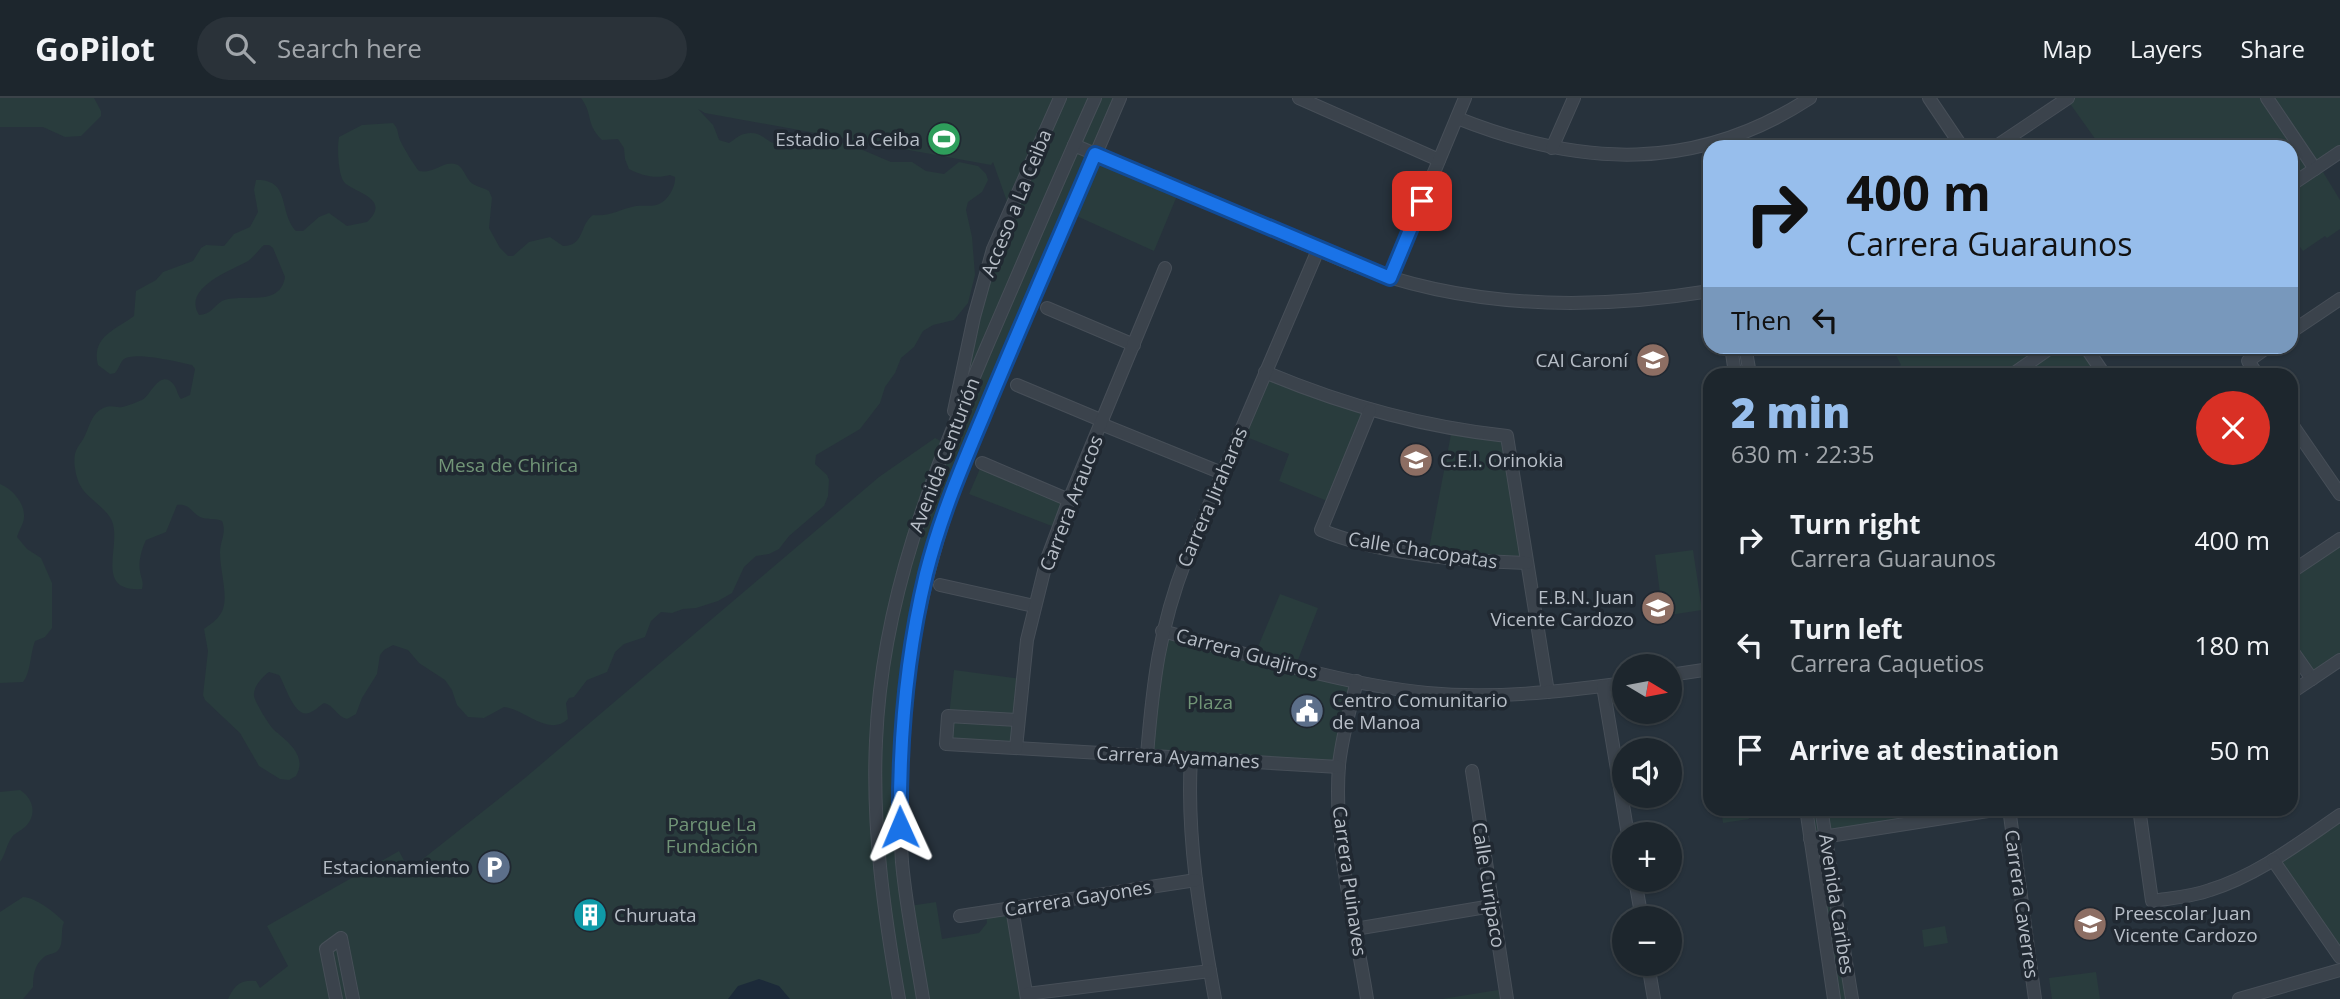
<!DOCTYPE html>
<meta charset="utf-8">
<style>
body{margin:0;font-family:"Open Sans",sans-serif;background:#2a3239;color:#f1f3f6;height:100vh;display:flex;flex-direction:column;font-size:26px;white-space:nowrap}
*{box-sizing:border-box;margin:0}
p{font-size:23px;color:#a0a5aa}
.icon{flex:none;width:38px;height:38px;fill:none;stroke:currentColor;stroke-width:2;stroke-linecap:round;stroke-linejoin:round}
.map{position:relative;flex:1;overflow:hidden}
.details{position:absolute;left:1703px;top:270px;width:595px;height:448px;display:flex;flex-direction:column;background:#1d262d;border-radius:21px;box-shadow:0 2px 5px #0004,0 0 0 2px #3b4349}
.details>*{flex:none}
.guide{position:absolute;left:1703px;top:42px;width:595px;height:214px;border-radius:21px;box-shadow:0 2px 5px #0004,0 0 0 2px #3b4349;background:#97beec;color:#111;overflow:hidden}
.needle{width:46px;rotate:100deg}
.tools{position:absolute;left:1612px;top:556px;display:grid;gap:14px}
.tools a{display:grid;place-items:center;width:70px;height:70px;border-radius:50%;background:#1d262d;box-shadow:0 2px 5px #0004,0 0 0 2px #3b4349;font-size:35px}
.pin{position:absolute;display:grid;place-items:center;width:60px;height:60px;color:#fff;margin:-30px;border-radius:14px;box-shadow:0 4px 10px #0006}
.me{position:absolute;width:77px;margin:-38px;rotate:359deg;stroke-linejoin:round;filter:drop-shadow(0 0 5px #0008)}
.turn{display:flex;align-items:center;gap:24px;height:147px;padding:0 28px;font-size:32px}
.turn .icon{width:91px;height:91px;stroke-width:2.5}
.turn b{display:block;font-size:49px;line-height:60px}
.then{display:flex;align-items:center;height:66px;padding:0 28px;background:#0003;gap:14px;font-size:26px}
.round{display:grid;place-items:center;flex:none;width:74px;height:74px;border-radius:37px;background:#2a3239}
.headline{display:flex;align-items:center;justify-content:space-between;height:119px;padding:0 28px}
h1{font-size:42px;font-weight:800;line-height:52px;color:#97beec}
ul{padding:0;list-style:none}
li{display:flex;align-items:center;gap:21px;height:105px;padding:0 28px}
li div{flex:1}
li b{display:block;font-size:26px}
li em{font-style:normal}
header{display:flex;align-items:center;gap:42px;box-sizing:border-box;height:98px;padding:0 35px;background:#1d262d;border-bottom:2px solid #3b4349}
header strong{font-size:33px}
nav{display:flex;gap:38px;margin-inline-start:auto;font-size:24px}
.search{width:490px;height:63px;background:#2a3239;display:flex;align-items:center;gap:18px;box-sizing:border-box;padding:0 24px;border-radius:38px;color:#a0a5aa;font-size:26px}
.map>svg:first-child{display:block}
.green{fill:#293c3d;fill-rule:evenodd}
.water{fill:#1c2a39}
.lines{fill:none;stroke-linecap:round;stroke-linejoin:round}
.street-casing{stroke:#474f58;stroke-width:14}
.street{stroke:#3b434c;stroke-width:12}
.route-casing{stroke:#114b97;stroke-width:18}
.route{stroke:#1a73e8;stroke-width:12}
.labels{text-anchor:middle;stroke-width:7;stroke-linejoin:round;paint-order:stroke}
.poi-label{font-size:19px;fill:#b7bec7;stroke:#202831;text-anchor:end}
.street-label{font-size:19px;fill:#b7bec7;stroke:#202831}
.park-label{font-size:19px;fill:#719577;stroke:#202831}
</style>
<header>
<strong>GoPilot</strong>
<div class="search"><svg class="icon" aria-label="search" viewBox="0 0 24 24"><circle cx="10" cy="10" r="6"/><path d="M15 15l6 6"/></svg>Search here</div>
<nav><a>Map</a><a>Layers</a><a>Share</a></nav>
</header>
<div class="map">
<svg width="2340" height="901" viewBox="0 0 2340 901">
<rect width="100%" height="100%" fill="#27323c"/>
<g class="green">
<path d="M0 0H94L101 13V18L81 38 65 39 43 29H0Z"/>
<path d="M581 0H1120L1096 58 1179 93 1154 153 1070 115 946 409 902 620 909 808 936 804 942 841 979 835 987 825 986 815 1012 811 1026 901H228C234 888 240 881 256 883L260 890 288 868 267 828 399 753 409 772 525 680 879 379 935 340 946 346 962 268 1010 112 993 64 991 67 705 15 698 11 713 27 719 42 729 45C734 42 739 37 744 36 770 29 766 62 804 37L851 47 891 64H912L926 73 944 76 959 64 978 68 986 76 988 82 982 94 968 104 966 112 972 139 975 177 968 205 954 222 933 227 923 233 914 249 901 260 895 275 885 289 880 305 860 331 816 357 815 366 827 377 829 382 828 398 824 408 789 438 779 451 769 456 756 458 744 469 732 495 718 503 696 510 683 511 672 515 661 514 651 523 645 539 624 546 615 554 607 574 587 582 574 599 569 600 566 605 568 621C549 639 526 612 504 609L484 620 468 619 457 607 452 592 445 582 419 565 408 552 393 547 384 552 380 557 377 576 362 600 356 616 347 621C337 619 334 607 324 605 319 608 315 613 309 615 294 620 285 586 279 577L269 574C262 579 253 589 254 598 255 604 269 627 274 632 287 643 308 658 296 678L289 682 280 681 259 668 240 635 205 602 203 597 208 553 204 531C212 525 219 521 223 511 228 496 220 472 220 455 220 442 227 435 222 423 215 420 210 422 203 420 192 417 191 405 177 407L166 434 146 442C142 450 138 464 140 473 141 481 144 483 142 491 93 494 122 448 112 423 105 408 87 401 80 387 76 380 73 364 75 356 76 351 79 347 82 343 90 331 90 314 106 309 112 307 117 310 122 309 128 308 137 304 142 302 150 299 160 269 174 287 177 291 177 296 181 301L190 297 195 271 192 267C179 264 134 253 124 261 120 264 119 271 115 275L110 276 98 267C91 239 115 232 134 218L136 193 156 182 163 174 193 163 201 150 206 147 224 148 234 136 250 129 258 114 254 92 256 82C291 81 278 113 296 133H303L319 119 329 115 347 128 367 124C393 100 352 94 344 84 338 76 337 49 339 39L362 27 393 25C399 31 397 35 400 42 403 49 414 67 419 73 431 75 437 69 447 66 464 62 463 79 473 86 478 89 484 90 489 93L492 100 489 130 500 150 508 158H513L529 144 550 139 563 148C585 148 579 127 593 117 610 119 620 111 636 108 644 107 652 109 659 106 668 103 676 88 675 79L670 77C656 81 642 78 629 71L625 61 624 50 618 41 602 42C585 25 594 18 581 0ZM264 147H269L273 150 285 179C280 211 240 194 222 203 214 208 210 217 199 217 182 190 230 173 248 163 254 159 258 152 264 147Z"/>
<path d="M2066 0H2340V54L2291 87V49H2101Z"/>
<path d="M2320 69 2340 102V131L2327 140 2325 138 2303 153 2291 137V88Z"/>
<path d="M1892 249H2036L2041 256 2053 249H2085L2104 276H1902L1899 268 1901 267Z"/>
<path d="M1265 274 1370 312 1332 405 1279 383 1289 356 1239 336Z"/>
<path d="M1452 331 1507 338 1527 465 1428 456Z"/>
<path d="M982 366 1068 402 1057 430 969 396Z"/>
<path d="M0 386C11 390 24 404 24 417 25 424 19 432 17 439L27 451 41 460 52 485V530L45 539 35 543C30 556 31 574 23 584L0 585Z"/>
<path d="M2340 441V562L2312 581 2291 551V474Z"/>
<path d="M1693 452 1702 512 1663 518 1655 457Z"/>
<path d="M1280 496 1318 510 1296 567 1255 556Z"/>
<path d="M1162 533 1357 583 1339 669 1147 657Z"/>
<path d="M954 572 1021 581 1016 650 946 646Z"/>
<path d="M20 692C33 700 38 717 25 729 21 733 16 734 12 739 6 747 6 756 0 764V694Z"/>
<path d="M1848 710 2007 711 1826 739 1852 901H1834L1806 711H1821L1822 713Z"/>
<path d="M1721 711H1748L1749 721 1723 725Z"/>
<path d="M2340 716V859L2273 762Z"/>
<path d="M23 799C35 799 57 816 64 824 60 833 64 844 59 851 55 857 49 855 44 859 34 867 33 878 33 889L23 901H0V814Z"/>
<path d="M1945 828 1948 845 1924 849 1922 832Z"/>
<path d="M2096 874 2100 901H2052L2049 880Z"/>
<path d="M1504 891 1505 901H1442Z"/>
</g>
<path class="water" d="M759 881 779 888 790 901H728L738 888Z"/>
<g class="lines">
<g class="street-casing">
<g id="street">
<path d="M1299 0 1439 62"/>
<path d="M1929 0 1962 49"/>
<path d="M2267 0 2315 71"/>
<path d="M1457 20C1580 69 1695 75 1810 0"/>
<path d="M1074 47 1349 165C1465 211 1588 213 1710 193"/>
<path d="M1995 49 2068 0"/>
<path d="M1552 50 1574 0"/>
<path d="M2291 87 2340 54"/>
<path d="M1390 180 1465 0"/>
<path d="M1047 210 1134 247"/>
<path d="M2291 234 2340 201"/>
<path d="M1731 248 1735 276"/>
<path d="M1745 248 1750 276"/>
<path d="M2085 248 2104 276"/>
<path d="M1265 274C1343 307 1422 329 1507 338L1548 594"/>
<path d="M2013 276 2053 248"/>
<path d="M2257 276 2248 263 2269 248"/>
<path d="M1017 287 1103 323"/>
<path d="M1370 312 1321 432C1378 456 1465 463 1527 465"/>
<path d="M954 313 974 219 993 151 1060 0"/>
<path d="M2291 325 2340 396"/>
<path d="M1101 326 1222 375"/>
<path d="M982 365 1069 402"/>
<path d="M2291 474 2340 441"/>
<path d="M940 487 1034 508"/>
<path d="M1162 533C1248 556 1339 586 1427 595 1493 601 1559 594 1624 585"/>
<path d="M2291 551 2312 581"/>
<path d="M1670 577 1710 571"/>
<path d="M1357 583C1350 611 1342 638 1339 667 1333 745 1355 824 1367 901"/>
<path d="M1603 588 1628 737"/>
<path d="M2291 595 2340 562"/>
<path d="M1017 622 948 618 946 646 1339 669"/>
<path d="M1016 650 1027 542 1047 461 1069 402 1165 170"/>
<path d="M1147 657C1153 584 1159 531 1186 461L1318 152"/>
<path d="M1191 660C1186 741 1201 822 1215 901"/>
<path d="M1472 673 1507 901"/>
<path d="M1806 710 1834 901"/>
<path d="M1821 710 1852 901"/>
<path d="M2009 710 2035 901"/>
<path d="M2139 710 2152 803C2171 800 2191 799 2210 792 2258 777 2299 745 2340 717"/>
<path d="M1810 741 2007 710"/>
<path d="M2273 762 2340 859"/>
<path d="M1635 782 1642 821"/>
<path d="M1012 810 1027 901"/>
<path d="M960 818 1196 782"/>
<path d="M1355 831 1492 808"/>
<path d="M1648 866 1654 901"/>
<path d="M1027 896 1210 873"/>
<path d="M336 901 326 851 341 840 353 901"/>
<path d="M899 901C884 815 872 730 876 643 882 499 932 378 987 248 1023 165 1058 82 1095 0"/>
<path d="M923 901C916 856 906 810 902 764 891 623 915 490 966 358L1120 0"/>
<path d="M2239 901 2340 872"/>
</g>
</g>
<use href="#street" class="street"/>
</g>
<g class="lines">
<g class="route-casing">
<path id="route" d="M900 729C899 643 906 559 926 476 940 420 962 368 984 316 1020 229 1058 143 1095 56L1390 180 1422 103"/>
</g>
<use href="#route" class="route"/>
</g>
<defs>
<g id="stadium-disc" transform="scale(1.75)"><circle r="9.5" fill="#2e9e5b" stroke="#202831"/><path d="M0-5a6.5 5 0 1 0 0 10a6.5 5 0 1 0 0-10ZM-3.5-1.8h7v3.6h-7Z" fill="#fff"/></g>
<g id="university-disc" transform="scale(1.75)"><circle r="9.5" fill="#8d6e63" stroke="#202831"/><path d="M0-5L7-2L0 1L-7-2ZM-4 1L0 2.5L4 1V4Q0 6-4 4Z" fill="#fff"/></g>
<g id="school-disc" transform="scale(1.75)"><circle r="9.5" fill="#8d6e63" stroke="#202831"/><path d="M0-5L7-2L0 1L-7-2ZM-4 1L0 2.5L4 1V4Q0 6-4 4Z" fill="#fff"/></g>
<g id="civic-disc" transform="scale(1.75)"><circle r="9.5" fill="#5c6f8a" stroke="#202831"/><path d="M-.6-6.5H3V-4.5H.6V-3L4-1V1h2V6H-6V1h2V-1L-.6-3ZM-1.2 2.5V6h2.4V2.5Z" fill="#fff"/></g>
<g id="parking-disc" transform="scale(1.75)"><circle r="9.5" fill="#5c6f8a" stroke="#202831"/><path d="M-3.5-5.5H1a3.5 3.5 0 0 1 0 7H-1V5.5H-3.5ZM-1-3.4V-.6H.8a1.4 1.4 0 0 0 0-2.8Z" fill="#fff"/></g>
<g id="building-disc" transform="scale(1.75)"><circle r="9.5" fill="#0f9aa8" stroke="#202831"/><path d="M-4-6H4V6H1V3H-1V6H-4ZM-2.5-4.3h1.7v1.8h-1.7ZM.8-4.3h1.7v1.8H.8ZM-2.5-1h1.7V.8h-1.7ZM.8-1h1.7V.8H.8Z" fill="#fff"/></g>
</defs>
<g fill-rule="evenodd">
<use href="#stadium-disc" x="944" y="41"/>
<use href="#university-disc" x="1653" y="262"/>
<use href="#school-disc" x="1416" y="362"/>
<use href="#school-disc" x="1658" y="510"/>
<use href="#civic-disc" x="1307" y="613"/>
<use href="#parking-disc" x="494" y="769"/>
<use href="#building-disc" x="590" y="817"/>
<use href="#school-disc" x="2090" y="826"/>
</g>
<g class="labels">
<g class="poi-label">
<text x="920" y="48">Estadio La Ceiba</text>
<text x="1628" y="269">CAI Caroní</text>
<text x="1440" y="369" text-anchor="start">C.E.I. Orinokia</text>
<text x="1634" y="506">E.B.N. Juan<tspan x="1634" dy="22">Vicente Cardozo</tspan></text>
<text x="1332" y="609" text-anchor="start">Centro Comunitario<tspan x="1332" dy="22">de Manoa</tspan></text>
<text x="470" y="776">Estacionamiento</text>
<text x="2114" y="822" text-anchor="start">Preescolar Juan<tspan x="2114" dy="22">Vicente Cardozo</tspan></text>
<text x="614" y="824" text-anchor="start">Churuata</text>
</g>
<g class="street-label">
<text transform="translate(1016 105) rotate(-68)" y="7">Acceso a La Ceiba</text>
<text transform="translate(944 357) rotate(-69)" y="7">Avenida Centurión</text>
<text transform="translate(1212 399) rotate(-67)" y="7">Carrera Jiraharas</text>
<text transform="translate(1071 405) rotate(-69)" y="7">Carrera Araucos</text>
<text transform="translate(1423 452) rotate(9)" y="7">Calle Chacopatas</text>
<text transform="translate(1247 555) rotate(15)" y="7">Carrera Guajiros</text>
<text transform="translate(1178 659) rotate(3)" y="7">Carrera Ayamanes</text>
<text transform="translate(1350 783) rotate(82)" y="7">Carrera Puinaves</text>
<text transform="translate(1489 787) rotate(81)" y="7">Calle Curipaco</text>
<text transform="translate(1078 800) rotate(-9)" y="7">Carrera Gayones</text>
<text transform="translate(1837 806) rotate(81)" y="7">Avenida Caribes</text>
<text transform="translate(2022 806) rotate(82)" y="7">Carrera Caverres</text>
</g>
<g class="park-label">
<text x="508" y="374">Mesa de Chirica</text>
<text x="1210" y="611">Plaza</text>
<text x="712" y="733">Parque La<tspan x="712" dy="22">Fundación</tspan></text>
</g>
</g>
</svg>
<div class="tools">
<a><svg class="needle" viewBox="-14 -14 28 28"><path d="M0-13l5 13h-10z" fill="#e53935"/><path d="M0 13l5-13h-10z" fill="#a0a5aa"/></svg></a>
<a><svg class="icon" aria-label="sound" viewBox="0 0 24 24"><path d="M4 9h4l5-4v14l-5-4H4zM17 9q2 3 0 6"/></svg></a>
<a>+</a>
<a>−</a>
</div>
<div class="pin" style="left:1422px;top:103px;background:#d93025"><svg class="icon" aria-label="arrive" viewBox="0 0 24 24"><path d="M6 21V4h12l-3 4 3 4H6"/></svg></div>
<svg class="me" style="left:900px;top:729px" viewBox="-20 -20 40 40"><path d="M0-17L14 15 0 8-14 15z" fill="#1a73e8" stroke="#fff" stroke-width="4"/></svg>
<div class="guide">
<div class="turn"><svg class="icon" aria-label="right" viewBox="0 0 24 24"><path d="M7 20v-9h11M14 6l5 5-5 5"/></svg><div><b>400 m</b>Carrera Guaraunos</div></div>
<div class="then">Then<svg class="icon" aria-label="left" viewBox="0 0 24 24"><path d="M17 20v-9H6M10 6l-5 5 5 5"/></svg></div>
</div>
<section class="details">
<div class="headline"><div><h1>2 min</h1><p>630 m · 22:35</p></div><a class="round" style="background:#d93025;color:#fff"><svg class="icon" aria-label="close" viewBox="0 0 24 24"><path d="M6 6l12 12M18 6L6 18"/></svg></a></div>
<ul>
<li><svg class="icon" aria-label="right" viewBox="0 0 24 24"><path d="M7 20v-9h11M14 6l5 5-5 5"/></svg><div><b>Turn right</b><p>Carrera Guaraunos</p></div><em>400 m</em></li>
<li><svg class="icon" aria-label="left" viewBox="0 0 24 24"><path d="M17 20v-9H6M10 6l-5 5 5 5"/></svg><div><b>Turn left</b><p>Carrera Caquetios</p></div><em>180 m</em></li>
<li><svg class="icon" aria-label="arrive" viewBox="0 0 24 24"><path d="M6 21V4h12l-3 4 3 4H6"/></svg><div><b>Arrive at destination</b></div><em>50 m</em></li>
</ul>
</section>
</div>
